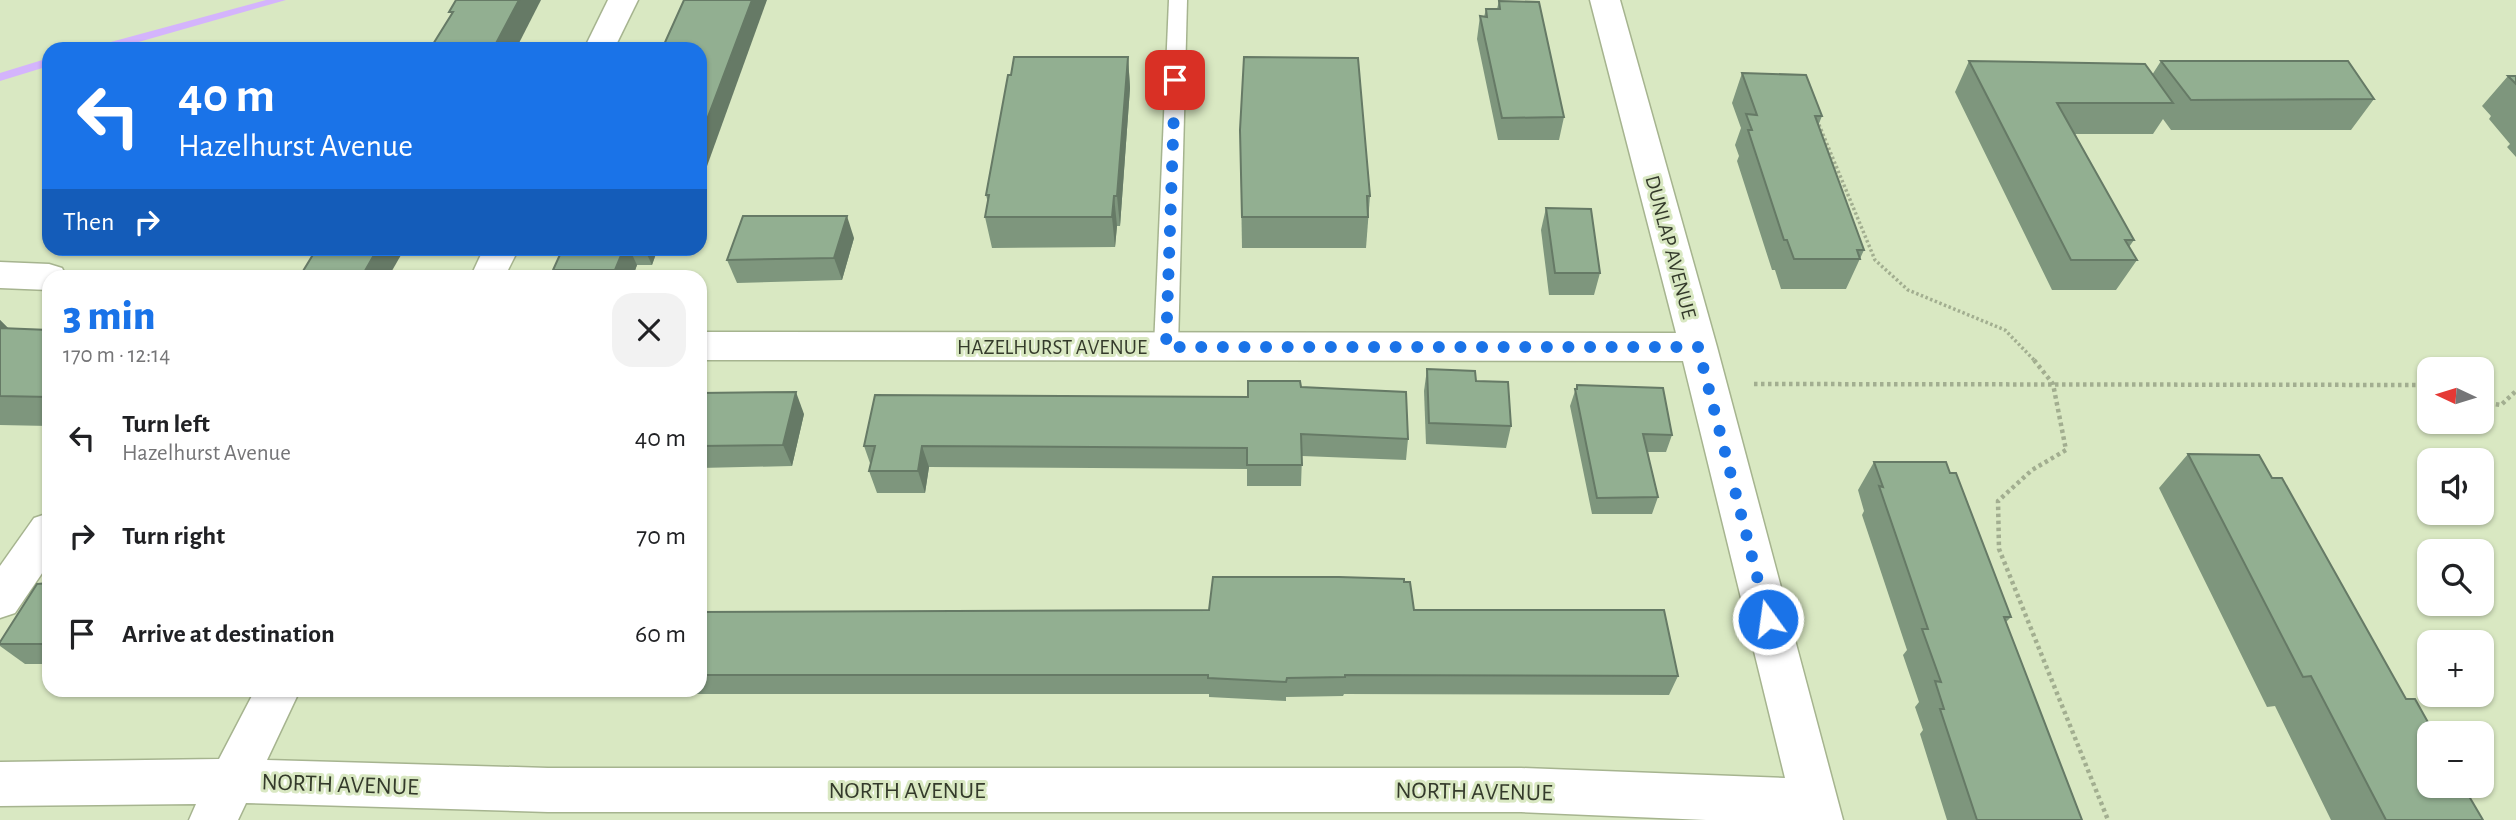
<!DOCTYPE html>
<meta charset="utf-8">
<style>
body{margin:0;font-family:"Alegreya Sans",sans-serif;background:#f2f2f2;color:#202124;height:100vh;display:flex;flex-direction:column;font-size:26px;white-space:nowrap}
*{box-sizing:border-box;margin:0}
p{font-size:23px;color:#757577}
.icon{flex:none;width:38px;height:38px;fill:none;stroke:currentColor;stroke-width:2;stroke-linecap:round;stroke-linejoin:round}
.map{position:relative;flex:1;overflow:hidden}
.side{position:absolute;left:42px;top:270px;width:665px;height:427px;display:flex;flex-direction:column;background:#fff;border-radius:21px;box-shadow:0 2px 5px #0004}
.side>*{flex:none}
.banner{position:absolute;left:42px;top:42px;width:665px;height:214px;border-radius:21px;box-shadow:0 2px 5px #0004;background:#1a73e8;color:#fff;overflow:hidden}
.needle{width:46px;rotate:274deg}
.buttons{position:absolute;left:2417px;top:357px;display:grid;gap:14px}
.buttons a{display:grid;place-items:center;width:77px;height:77px;border-radius:14px;background:#fff;box-shadow:0 2px 5px #0004;font-size:35px}
.pin{position:absolute;display:grid;place-items:center;width:60px;height:60px;color:#fff;margin:-30px;border-radius:14px;box-shadow:0 4px 10px #0006}
.me{position:absolute;width:77px;margin:-38px;rotate:346deg;stroke-linejoin:round;filter:drop-shadow(0 0 5px #0008)}
.turn{display:flex;align-items:center;gap:24px;height:147px;padding:0 21px;font-size:32px}
.turn .icon{width:91px;height:91px;stroke-width:2.5}
.turn b{display:block;font-size:49px;line-height:60px}
.then{display:flex;align-items:center;height:66px;padding:0 21px;background:#0003;gap:14px;font-size:26px}
.round{display:grid;place-items:center;flex:none;width:74px;height:74px;border-radius:21px;background:#f2f2f2}
.headline{display:flex;align-items:center;justify-content:space-between;height:119px;padding:0 21px}
h1{font-size:42px;font-weight:800;line-height:52px;color:#1a73e8}
ul{padding:0;list-style:none}
li{display:flex;align-items:center;gap:21px;height:98px;padding:0 21px}
li div{flex:1}
li b{display:block;font-size:26px}
li em{font-style:normal}
.map>svg:first-child{display:block}
.lines{fill:none;stroke-linecap:round;stroke-linejoin:round}
.stream{fill:#d4b4fc;fill-rule:evenodd}
.service-casing{stroke:#a6b48f;stroke-width:3}
.minor-casing{stroke:#a6b48f;stroke-width:3}
.path-far1{stroke:#a2ae90;stroke-width:3.5;stroke-dasharray:2.5 2.5;stroke-linecap:butt}
.path{stroke:#a2ae90;stroke-width:4.5;stroke-dasharray:3.5 3.5;stroke-linecap:butt}
.service{fill:#fff;fill-rule:evenodd}
.minor{fill:#fff;fill-rule:evenodd}
.wall{fill:#7e967d}
.shaded-wall{fill:#667a66}
.building{fill:#92af91;stroke:#667a66;stroke-width:2}
.route{stroke:#1a73e8;stroke-width:12;stroke-dasharray:0 21.6}
.labels{text-anchor:middle;stroke-width:6;stroke-linejoin:round;paint-order:stroke}
.street-label{font-size:21px;fill:#343a2b;stroke:#d9e8c2}
.near-street-label{font-size:24px;fill:#343a2b;stroke:#d9e8c2}
</style>
<div class="map">
<svg width="2516" height="820" viewBox="0 0 2516 820">
<rect width="100%" height="100%" fill="#d9e8c2"/>
<g class="lines">
<g class="stream">
<path d="M266 0H286L114 49H94L96 46Z"/>
<path d="M49 58V66L0 81V73Z"/>
</g>
<g class="service-casing">
<path id="service" d="M1169 0H1187L1178 347 1174 353 1166 356 1158 353 1154 347Z"/>
</g>
<g class="minor-casing">
<g id="minor">
<path d="M608 0H638L614 49H584Z"/>
<path d="M1590 0H1620L1717 347 1843 820H1706L1521 812H548L246 803 238 820H189L196 804 0 806V762L219 759 255 690H300L267 760 548 768H1521L1785 778 1683 361 700 360V332L1676 333Z"/>
<path d="M484 248H519L505 276H471Z"/>
<path d="M0 262 49 264 62 268 66 276H49V290L0 288Z"/>
<path d="M49 513V563L15 613 0 618V566L34 518Z"/>
</g>
</g>
<path class="path-far1" d="M1817 120 1875 260 1908 290 2005 330 2036 362"/>
<g class="path">
<path d="M2034 360 2053 384 2066 450 2032 470 1998 501 1999 549 2108 820"/>
<path d="M1754 384 2429 385"/>
<path d="M2482 402 2501 405 2516 391"/>
</g>
<use href="#service" class="service"/>
<use href="#minor" class="minor"/>
</g>
<g class="wall">
<path d="M1499 1 1564 117 1559 140H1498L1477 39 1480 16 1484 17 1486 9H1497Z"/>
<path d="M1128 57 1130 88 1120 226H1117L1115 247 992 248 985 217 988 203 986 195Z"/>
<path d="M1969 61 2152 75 2161 61 2374 99 2351 130H2171L2163 119 2153 134H2074L2134 240 2129 247 2137 260 2116 290H2052L1955 92Z"/>
<path d="M1742 73 1822 116 1818 126 1864 250 1846 289H1781L1775 270H1772L1737 161 1739 156 1735 145 1741 128 1732 103Z"/>
<path d="M2508 76H2516V157L2507 147 2510 144 2489 119 2491 116 2482 106Z"/>
<path d="M1240 130 1370 196 1366 248H1242Z"/>
<path d="M1546 208 1600 273 1594 295H1549L1541 230Z"/>
<path d="M854 238 842 280 737 283 727 260Z"/>
<path d="M563 248H658L652 265H637L633 276H557L553 270Z"/>
<path d="M0 320 9 329 49 330V426L0 425Z"/>
<path d="M1427 369 1476 381 1511 426 1506 448 1426 444 1424 391Z"/>
<path d="M1577 385 1672 435 1666 452H1647L1658 497 1652 514H1592L1570 406Z"/>
<path d="M1301 387 1408 439 1406 460 1302 456 1301 486H1247V469L929 467 925 493H877L869 471 871 466 864 446 1248 397Z"/>
<path d="M700 393 804 414 792 466 700 468Z"/>
<path d="M2188 454 2272 478 2406 699 2483 820H2331L2275 706 2267 707 2159 488Z"/>
<path d="M1874 462 2011 617 2006 622 2082 820H1947L1920 734 1923 730 1915 707 1919 702 1903 655 1907 650 1862 515 1864 511 1858 490Z"/>
<path d="M1404 582 1414 610 1678 676 1669 695 1344 694 1343 696 1286 697V701L1209 697V694H598L597 697 375 695 370 690H700V612L1209 610Z"/>
<path d="M49 583V664H25L0 646V642Z"/>
</g>
<g class="shaded-wall">
<path d="M519 0H541L516 49H493Z"/>
<path d="M752 0H767L702 180 700 174V138Z"/>
<path d="M1128 57 1130 88 1120 226 1117 196Z"/>
<path d="M1114 196 1117 226 1115 247 1112 217Z"/>
<path d="M847 216 854 238 842 280 834 258Z"/>
<path d="M378 248H405L389 276H362Z"/>
<path d="M624 248H629L637 265 633 276H618L615 270Z"/>
<path d="M644 248H658L652 265Z"/>
<path d="M0 320 18 338 0 355Z"/>
<path d="M796 392 804 414 792 466 783 445Z"/>
<path d="M922 446 929 467 925 493 918 471Z"/>
<path d="M591 690H594L598 694 597 697Z"/>
</g>
<g class="building">
<path d="M456 0H519L493 49H430L453 12H449Z"/>
<path d="M684 0H752L700 138V49H662Z"/>
<path d="M1499 1 1539 2 1564 117 1502 118 1480 16 1487 17 1486 9H1500Z"/>
<path d="M1014 57H1128L1117 196H1114L1112 217H985L989 195H986L1008 75H1011Z"/>
<path d="M1244 57 1358 58 1370 196H1367L1368 217H1242L1240 130Z"/>
<path d="M1969 61 2145 64 2173 103H2057L2134 240H2125L2137 260H2071Z"/>
<path d="M2161 61H2348L2374 99 2191 100Z"/>
<path d="M1742 73 1806 75 1822 116H1815L1864 250H1857L1860 259H1794L1787 240H1784L1748 130H1752L1746 114 1757 115Z"/>
<path d="M2508 76H2516V84Z"/>
<path d="M1546 208 1591 209 1600 273H1555Z"/>
<path d="M743 216H847L834 258 727 260Z"/>
<path d="M317 248H378L362 276H300Z"/>
<path d="M563 248H624L615 270H553Z"/>
<path d="M0 328 49 330V397L0 396Z"/>
<path d="M1427 369 1475 371 1476 381 1508 382 1511 426 1429 423Z"/>
<path d="M1248 381H1300L1301 387 1406 392 1408 439 1301 434 1302 465H1247V448L922 446 918 471H869L875 446H864L875 395 1248 397Z"/>
<path d="M1577 385 1663 388 1672 435 1643 434 1658 497 1597 498 1575 389H1577Z"/>
<path d="M796 392 783 445 700 446V393Z"/>
<path d="M2188 454 2259 455 2272 478H2282L2406 699H2415L2434 733H2429V786H2463L2483 820H2386L2311 676 2303 677Z"/>
<path d="M1874 462H1946L1950 473H1956L2011 617H2004L2082 820H1977L1940 709H1944L1935 681 1941 682 1922 629H1928L1879 486 1883 487Z"/>
<path d="M1213 577H1339L1404 579V582H1410L1414 610H1664L1678 676 1345 675V677L1287 678 1286 682 1208 678V675H700V612L1209 610Z"/>
<path d="M49 583V644H0V642L37 584Z"/>
</g>
<g class="lines">
<path class="route" d="M1175 80 1166 347H1698L1768 619"/>
</g>
<g class="labels">
<g class="street-label">
<text transform="translate(1671 247) rotate(75)" y="7">DUNLAP AVENUE</text>
<text x="1052" y="354">HAZELHURST AVENUE</text>
</g>
<g class="near-street-label">
<text transform="translate(340 784) rotate(2)" y="8">NORTH AVENUE</text>
<text x="907" y="798">NORTH AVENUE</text>
<text transform="translate(1474 791) rotate(1)" y="8">NORTH AVENUE</text>
</g>
</g>
</svg>
<div class="buttons">
<a><svg class="needle" viewBox="-14 -14 28 28"><path d="M0-13l5 13h-10z" fill="#e53935"/><path d="M0 13l5-13h-10z" fill="#757577"/></svg></a>
<a><svg class="icon" aria-label="sound" viewBox="0 0 24 24"><path d="M4 9h4l5-4v14l-5-4H4zM17 9q2 3 0 6"/></svg></a>
<a><svg class="icon" aria-label="search" viewBox="0 0 24 24"><circle cx="10" cy="10" r="6"/><path d="M15 15l6 6"/></svg></a>
<a>+</a>
<a>−</a>
</div>
<div class="pin" style="left:1175px;top:80px;background:#d93025"><svg class="icon" aria-label="arrive" viewBox="0 0 24 24"><path d="M6 21V4h12l-3 4 3 4H6"/></svg></div>
<svg class="me" style="left:1768px;top:619px" viewBox="-20 -20 40 40"><circle r="17" fill="#1a73e8" stroke="#fff" stroke-width="3"/><path d="M0-11L8 9 0 5-8 9z" fill="#fff"/></svg>
<div class="banner">
<div class="turn"><svg class="icon" aria-label="left" viewBox="0 0 24 24"><path d="M17 20v-9H6M10 6l-5 5 5 5"/></svg><div><b>40 m</b>Hazelhurst Avenue</div></div>
<div class="then">Then<svg class="icon" aria-label="right" viewBox="0 0 24 24"><path d="M7 20v-9h11M14 6l5 5-5 5"/></svg></div>
</div>
<section class="side">
<div class="headline"><div><h1>3 min</h1><p>170 m · 12:14</p></div><a class="round"><svg class="icon" aria-label="close" viewBox="0 0 24 24"><path d="M6 6l12 12M18 6L6 18"/></svg></a></div>
<ul>
<li><svg class="icon" aria-label="left" viewBox="0 0 24 24"><path d="M17 20v-9H6M10 6l-5 5 5 5"/></svg><div><b>Turn left</b><p>Hazelhurst Avenue</p></div><em>40 m</em></li>
<li><svg class="icon" aria-label="right" viewBox="0 0 24 24"><path d="M7 20v-9h11M14 6l5 5-5 5"/></svg><div><b>Turn right</b></div><em>70 m</em></li>
<li><svg class="icon" aria-label="arrive" viewBox="0 0 24 24"><path d="M6 21V4h12l-3 4 3 4H6"/></svg><div><b>Arrive at destination</b></div><em>60 m</em></li>
</ul>
</section>
</div>
